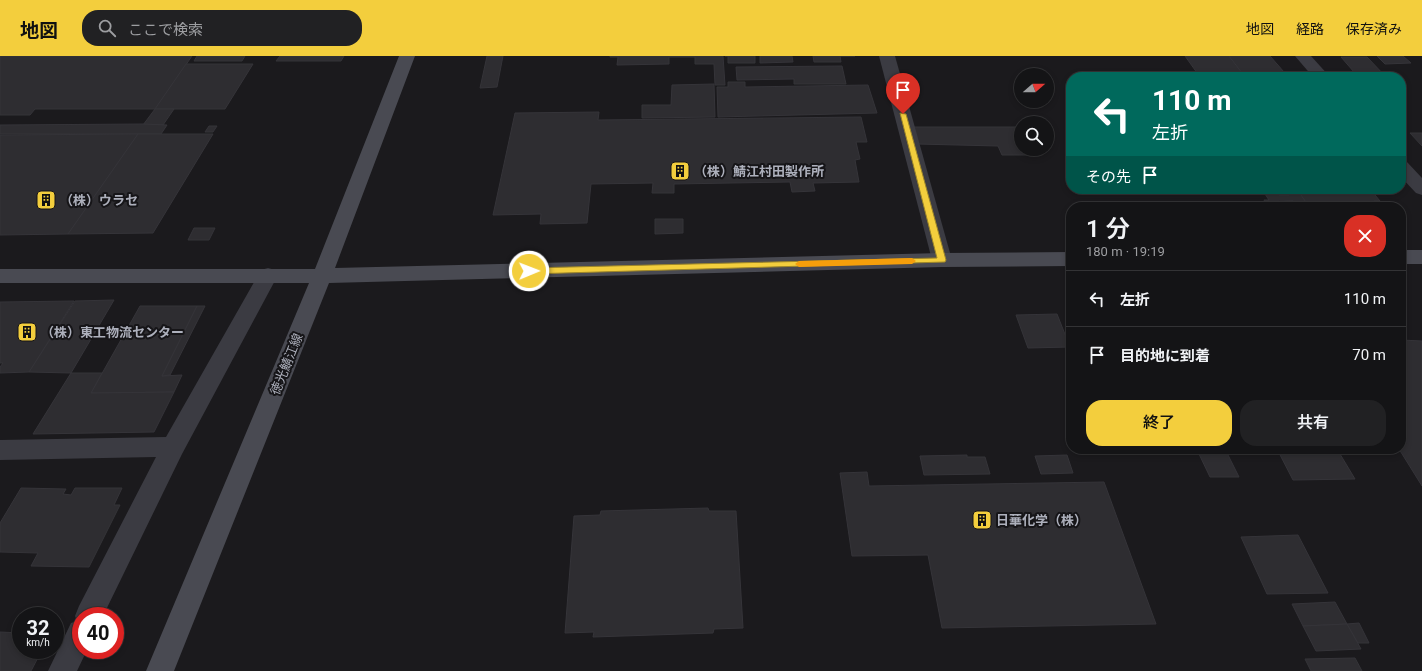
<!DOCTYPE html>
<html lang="ja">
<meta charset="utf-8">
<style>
body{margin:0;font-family:Roboto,"Noto Sans JP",sans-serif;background:#212123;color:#f1f3f6;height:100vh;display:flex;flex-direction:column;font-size:15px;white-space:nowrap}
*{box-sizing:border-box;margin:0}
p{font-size:13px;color:#9d9ea1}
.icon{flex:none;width:22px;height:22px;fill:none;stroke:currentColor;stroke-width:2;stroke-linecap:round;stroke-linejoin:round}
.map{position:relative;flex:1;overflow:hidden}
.panel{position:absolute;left:1066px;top:146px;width:340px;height:252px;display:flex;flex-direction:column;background:#141416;border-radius:16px;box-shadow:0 2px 6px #0003,0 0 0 1px #333335}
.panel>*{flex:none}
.guide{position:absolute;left:1066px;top:16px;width:340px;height:122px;border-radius:16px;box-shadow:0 2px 6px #0003,0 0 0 1px #333335;background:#00695c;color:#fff;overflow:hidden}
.needle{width:26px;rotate:70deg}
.buttons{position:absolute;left:1014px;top:12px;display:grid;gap:8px}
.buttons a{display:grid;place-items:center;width:40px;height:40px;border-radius:50%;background:#141416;box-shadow:0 2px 6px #0003,0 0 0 1px #333335;font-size:20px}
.speed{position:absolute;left:12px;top:551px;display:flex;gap:8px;font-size:20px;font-weight:700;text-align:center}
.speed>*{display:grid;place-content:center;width:52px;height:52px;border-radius:50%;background:#141416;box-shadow:0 2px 6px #0003,0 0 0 1px #333335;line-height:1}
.speed small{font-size:10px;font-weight:400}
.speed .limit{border:6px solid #d22;background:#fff;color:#111}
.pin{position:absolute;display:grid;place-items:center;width:34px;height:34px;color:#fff;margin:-41px -17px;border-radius:50% 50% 50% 0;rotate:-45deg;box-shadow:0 0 4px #0007}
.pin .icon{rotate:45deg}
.me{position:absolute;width:44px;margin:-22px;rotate:89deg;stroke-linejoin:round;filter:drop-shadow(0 0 3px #0008)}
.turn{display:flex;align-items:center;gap:14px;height:84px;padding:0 20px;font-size:18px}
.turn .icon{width:52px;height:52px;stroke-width:2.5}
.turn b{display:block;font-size:28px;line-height:34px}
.then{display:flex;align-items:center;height:38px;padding:0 20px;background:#0003;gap:8px;font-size:15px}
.round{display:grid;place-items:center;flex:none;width:42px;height:42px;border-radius:16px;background:#212123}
.overview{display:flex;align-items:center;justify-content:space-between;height:68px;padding:0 20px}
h1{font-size:24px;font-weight:600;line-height:30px}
.cta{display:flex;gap:8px;margin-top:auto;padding:8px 20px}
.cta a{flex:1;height:46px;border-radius:16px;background:#f3ce3d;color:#111;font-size:16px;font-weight:600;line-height:46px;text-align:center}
.cta a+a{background:#212123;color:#f1f3f6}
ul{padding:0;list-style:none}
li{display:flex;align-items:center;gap:12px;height:56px;padding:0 20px;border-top:1px solid #333335}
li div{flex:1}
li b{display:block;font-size:15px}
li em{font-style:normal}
header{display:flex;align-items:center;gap:24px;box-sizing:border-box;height:56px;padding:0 20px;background:#f3ce3d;color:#111}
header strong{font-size:19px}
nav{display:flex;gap:22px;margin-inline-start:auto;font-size:14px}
.search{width:280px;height:36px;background:#212123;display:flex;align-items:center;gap:10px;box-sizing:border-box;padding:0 14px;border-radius:16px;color:#9d9ea1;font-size:15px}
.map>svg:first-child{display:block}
.building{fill:#2e2d31;stroke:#353439}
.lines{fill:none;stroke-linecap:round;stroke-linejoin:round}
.street{fill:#3b3b42;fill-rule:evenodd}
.secondary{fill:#494a52;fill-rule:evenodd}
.route{fill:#f3ce3d;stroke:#9e8628}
.slow{fill:#f59e0b}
.labels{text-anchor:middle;stroke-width:4;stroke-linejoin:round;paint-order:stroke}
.poi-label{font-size:13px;font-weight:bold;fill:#adb0bc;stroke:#161518;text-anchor:start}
.street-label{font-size:13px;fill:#adb0bc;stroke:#161518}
</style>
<header>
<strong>地図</strong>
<div class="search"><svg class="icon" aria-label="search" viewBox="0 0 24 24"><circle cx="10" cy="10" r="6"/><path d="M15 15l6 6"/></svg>ここで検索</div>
<nav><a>地図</a><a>経路</a><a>保存済み</a></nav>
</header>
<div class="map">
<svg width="1422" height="615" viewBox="0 0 1422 615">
<rect width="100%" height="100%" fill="#1b1a1d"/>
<g class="building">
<path d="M0 0H192L155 53H35L30 59H0Z"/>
<path d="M197 0H245L242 5H194Z"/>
<path d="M280 0H344L341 5H276Z"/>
<path d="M487 0H503L497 31 480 32Z"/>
<path d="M610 0H723L725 29H715L714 8H695V1H669V8L617 9 618 1H610Z"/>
<path d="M725 0H755V7H728V0Z"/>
<path d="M760 0H792L793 6 760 7Z"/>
<path d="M813 0H855H840L841 6H814Z"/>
<path d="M1185 0H1229L1246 21H1200Z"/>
<path d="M1229 0H1270L1284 16 1242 17Z"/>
<path d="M1377 0H1403L1411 7 1385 8Z"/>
<path d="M1341 1H1367L1386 21H1352L1348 16H1354Z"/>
<path d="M186 8H253L225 53H155Z"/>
<path d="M842 10 846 28H794V23L737 24 736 11Z"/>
<path d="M728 26H745V31L868 29 877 57 718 61 717 31H728Z"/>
<path d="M714 28 715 61 642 62V49H671L672 29Z"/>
<path d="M155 53H174L163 69H143Z"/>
<path d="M599 56 598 64 861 61 867 86H856L860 103 855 104 859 126 813 127 815 135 792 136 790 126 674 128V137H652L653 127 591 128 587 167 540 168 541 158 493 159 515 57Z"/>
<path d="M0 69 143 68 167 69 161 78H0Z"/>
<path d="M209 70H217L213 76H205Z"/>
<path d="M913 71H1021V93H1034L1036 99H1002L998 90 917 88Z"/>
<path d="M1410 77H1422V90Z"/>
<path d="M138 78 68 178 0 179V79Z"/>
<path d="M138 78H213L153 177 68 178Z"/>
<path d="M1370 133 1380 145H1374L1378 151H1297L1296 149H1308L1298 135Z"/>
<path d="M1263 135H1277L1279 139H1289L1287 135H1298L1308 149H1296L1293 145 1265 146 1264 144H1269Z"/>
<path d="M1293 145 1297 151H1269L1265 146Z"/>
<path d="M655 163H683V177L655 178Z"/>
<path d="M194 172H215L209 184H188Z"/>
<path d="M114 244 71 317 29 316 75 245Z"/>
<path d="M74 245 29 316 0 317V311L3 307H0V246Z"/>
<path d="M140 250H197L162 320 182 319 174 336 91 337Z"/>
<path d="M197 250H205L170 319 162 320Z"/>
<path d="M1057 258 1070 291 1028 292 1016 259Z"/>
<path d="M1401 284 1422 285V430L1399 393H1401Z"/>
<path d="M71 317H102L91 337 174 336 154 376 33 378Z"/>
<path d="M1277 393H1337L1355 423 1293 424Z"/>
<path d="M1227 397 1239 421H1210L1199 398Z"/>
<path d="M967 399V401H985L990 418 924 419 920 400Z"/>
<path d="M1067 399 1073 417 1041 418 1035 400Z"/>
<path d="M867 416 869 430 1104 426 1156 568 942 572 928 499 852 500 840 417Z"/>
<path d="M21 432 66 433 63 438 71 439 75 432H122L114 449H120L89 511 31 510 38 497 0 496V467Z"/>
<path d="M708 452 709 455H736L743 572 714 573 713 577 593 581 594 576 565 577 574 460 600 459 601 455Z"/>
<path d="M1298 479 1328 537 1267 538 1241 481Z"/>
<path d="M1335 546 1347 568 1303 570 1292 548Z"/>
<path d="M1359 567 1369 587H1358L1347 568Z"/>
<path d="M1347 568 1361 593 1316 595 1303 570Z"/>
<path d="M0 576 21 577V594H42L31 615H0Z"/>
<path d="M1355 602 1362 615H1311L1305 603Z"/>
</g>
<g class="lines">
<g class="street">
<path d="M879 0H895L952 204 949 209 942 211 935 209 932 204Z"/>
<path d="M1295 0H1311L1330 21H1313Z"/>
<path d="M1401 104 1407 106 1422 122V139L1416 137 1401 121Z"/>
<path d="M268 212 275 214 278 219 182 398 103 560H81V594H87L77 615H48L71 567 77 565 75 560 79 550 156 401 0 404V384L166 381 261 214Z"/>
</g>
<g class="secondary">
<path d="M399 0H415L335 212 942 197 1071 196V210L942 211 329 227 174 615H146L309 227H0V213H315Z"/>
<rect x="1401" y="194" width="21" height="14"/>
</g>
</g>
<path class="route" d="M900 57 906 58 946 204 945 206 529 218 525 215 529 212 937 202Z"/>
<path class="slow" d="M912 202 916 205 912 208 799 211 795 208 799 205Z"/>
<defs>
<g id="building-square" transform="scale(1)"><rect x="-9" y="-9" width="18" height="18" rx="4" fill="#f3ce3d" stroke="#161518"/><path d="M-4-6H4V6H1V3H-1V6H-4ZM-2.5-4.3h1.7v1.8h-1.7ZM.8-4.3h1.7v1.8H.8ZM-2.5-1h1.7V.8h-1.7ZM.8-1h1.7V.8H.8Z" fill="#111"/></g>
</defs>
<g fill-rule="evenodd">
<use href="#building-square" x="680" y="115"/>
<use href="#building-square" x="46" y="144"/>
<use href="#building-square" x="27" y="276"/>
<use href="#building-square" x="982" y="464"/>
</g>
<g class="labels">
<g class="poi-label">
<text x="694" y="120">（株）鯖江村田製作所</text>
<text x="60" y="149">（株）ウラセ</text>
<text x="41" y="281">（株）東工物流センター</text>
<text x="996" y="469">日華化学（株）</text>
</g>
<g class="street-label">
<text transform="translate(286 308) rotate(-68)" y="5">徳光鯖江線</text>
</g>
</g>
</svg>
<div class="buttons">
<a><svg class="needle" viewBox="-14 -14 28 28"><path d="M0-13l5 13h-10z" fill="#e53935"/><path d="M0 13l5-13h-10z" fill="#9d9ea1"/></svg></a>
<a><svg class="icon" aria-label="search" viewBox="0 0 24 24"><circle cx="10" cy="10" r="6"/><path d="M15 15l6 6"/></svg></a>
</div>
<div class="speed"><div>32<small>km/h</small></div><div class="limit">40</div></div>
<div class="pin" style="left:903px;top:58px;background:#d93025"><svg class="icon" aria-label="arrive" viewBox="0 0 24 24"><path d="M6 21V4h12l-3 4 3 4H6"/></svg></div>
<svg class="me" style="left:529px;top:215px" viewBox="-20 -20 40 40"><circle r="17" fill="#f3ce3d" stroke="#fff" stroke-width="3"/><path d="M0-11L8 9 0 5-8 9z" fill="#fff"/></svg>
<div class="guide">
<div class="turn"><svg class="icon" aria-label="left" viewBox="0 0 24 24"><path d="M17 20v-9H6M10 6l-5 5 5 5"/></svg><div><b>110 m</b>左折</div></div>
<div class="then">その先<svg class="icon" aria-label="arrive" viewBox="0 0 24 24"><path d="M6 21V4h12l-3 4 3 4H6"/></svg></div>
</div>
<section class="panel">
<div class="overview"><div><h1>1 分</h1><p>180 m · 19:19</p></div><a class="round" style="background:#d93025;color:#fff"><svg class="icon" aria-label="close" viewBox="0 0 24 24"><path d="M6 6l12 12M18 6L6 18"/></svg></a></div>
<ul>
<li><svg class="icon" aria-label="left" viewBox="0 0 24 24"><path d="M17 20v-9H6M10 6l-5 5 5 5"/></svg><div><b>左折</b></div><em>110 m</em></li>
<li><svg class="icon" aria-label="arrive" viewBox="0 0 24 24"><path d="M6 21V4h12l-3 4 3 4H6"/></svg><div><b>目的地に到着</b></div><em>70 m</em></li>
</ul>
<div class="cta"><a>終了</a><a>共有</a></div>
</section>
</div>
